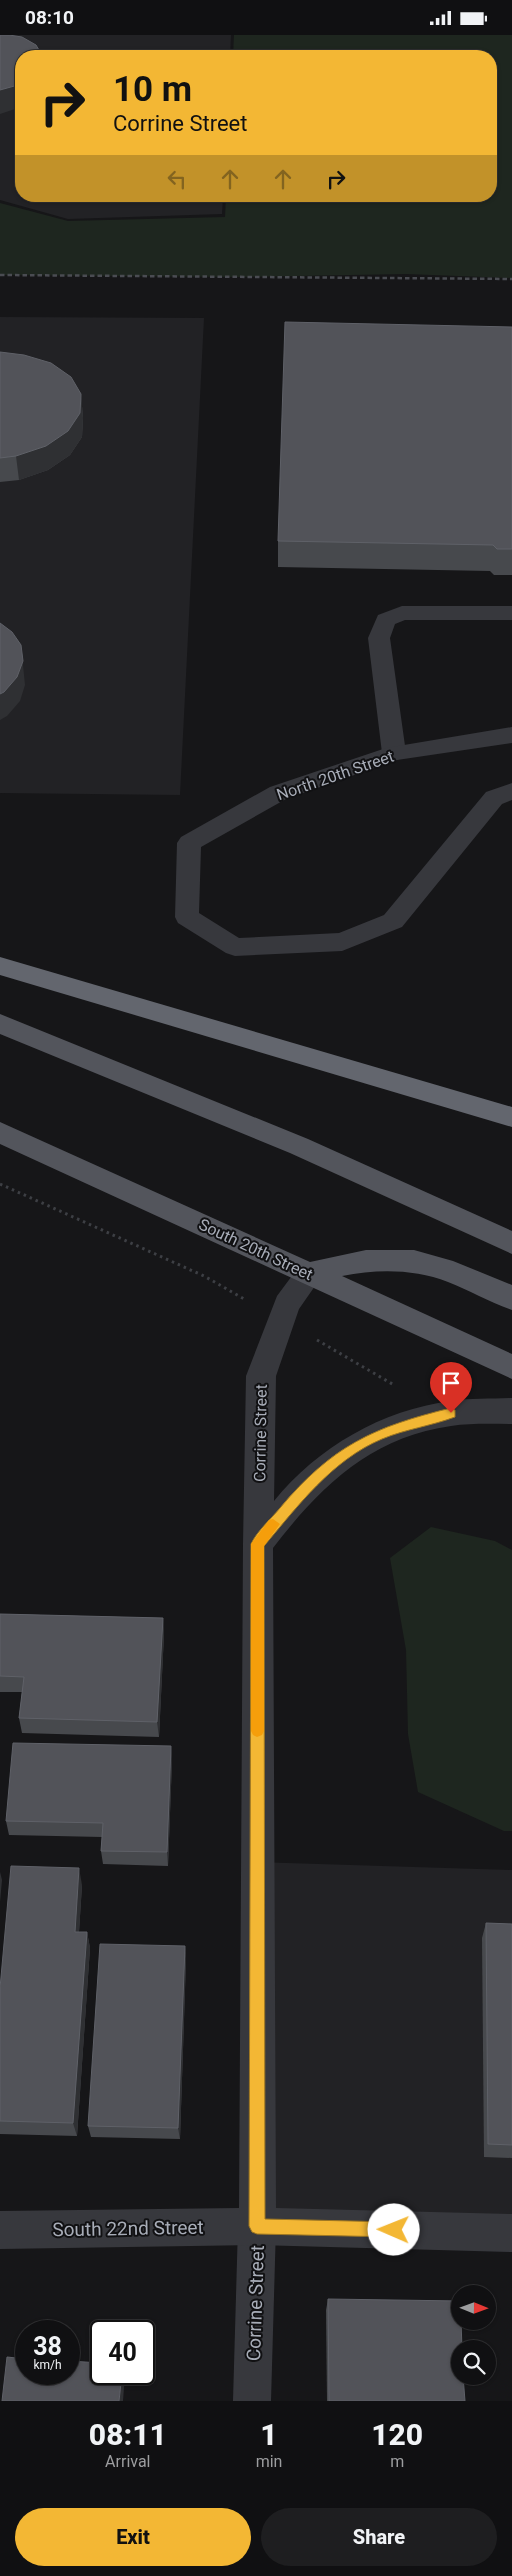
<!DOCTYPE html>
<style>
body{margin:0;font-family:Roboto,sans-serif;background:#1e1e20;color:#f1f3f6;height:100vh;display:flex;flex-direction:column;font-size:19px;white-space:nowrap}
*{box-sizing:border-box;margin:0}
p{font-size:16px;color:#9c9d9f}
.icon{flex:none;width:28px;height:28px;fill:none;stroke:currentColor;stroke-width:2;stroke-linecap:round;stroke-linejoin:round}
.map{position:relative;height:2366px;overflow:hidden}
.panel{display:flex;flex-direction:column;background:#101012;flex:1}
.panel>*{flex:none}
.guide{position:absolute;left:15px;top:15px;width:482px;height:152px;border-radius:20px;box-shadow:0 1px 4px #0004,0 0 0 1px #303032;background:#f3b734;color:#111;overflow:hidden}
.needle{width:32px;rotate:91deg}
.tools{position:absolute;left:451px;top:2250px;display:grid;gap:10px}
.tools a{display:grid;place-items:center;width:45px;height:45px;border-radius:50%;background:#101012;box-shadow:0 1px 4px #0004,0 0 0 1px #303032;font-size:25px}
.speed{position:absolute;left:15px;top:2285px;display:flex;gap:10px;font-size:25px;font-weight:700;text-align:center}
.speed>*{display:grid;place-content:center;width:65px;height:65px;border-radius:50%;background:#101012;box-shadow:0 1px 4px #0004,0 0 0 1px #303032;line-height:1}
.speed small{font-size:12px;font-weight:400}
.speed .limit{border:2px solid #111;border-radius:8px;background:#fff;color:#111}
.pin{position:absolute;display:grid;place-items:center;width:42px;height:42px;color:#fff;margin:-51px -21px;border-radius:50% 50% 50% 0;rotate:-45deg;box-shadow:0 0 5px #0007}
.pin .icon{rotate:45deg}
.me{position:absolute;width:55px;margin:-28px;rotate:271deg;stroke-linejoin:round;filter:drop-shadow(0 0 4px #0008)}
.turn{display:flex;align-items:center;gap:18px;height:105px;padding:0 15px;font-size:22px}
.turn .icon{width:65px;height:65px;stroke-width:2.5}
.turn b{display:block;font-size:35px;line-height:42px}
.lanes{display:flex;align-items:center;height:48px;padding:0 15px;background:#0003;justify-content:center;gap:25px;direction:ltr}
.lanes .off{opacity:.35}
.eta{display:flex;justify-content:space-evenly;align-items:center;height:85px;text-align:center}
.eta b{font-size:30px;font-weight:800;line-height:35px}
.cta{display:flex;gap:10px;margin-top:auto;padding:10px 15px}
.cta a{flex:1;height:58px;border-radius:30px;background:#f3b734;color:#111;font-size:20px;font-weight:800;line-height:58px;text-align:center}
.cta a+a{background:#1e1e20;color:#f1f3f6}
.status{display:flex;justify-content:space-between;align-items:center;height:35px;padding:0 25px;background:#101012;direction:ltr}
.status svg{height:14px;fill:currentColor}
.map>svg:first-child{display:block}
.built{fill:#222225}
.green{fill:#1e261f}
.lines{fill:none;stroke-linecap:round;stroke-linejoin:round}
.path{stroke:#3d3f44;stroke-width:3;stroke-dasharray:2.5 4;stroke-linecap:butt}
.service{fill:#37383d;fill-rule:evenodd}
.minor{fill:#37383d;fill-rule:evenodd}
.tertiary{fill:#37383d;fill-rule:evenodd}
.primary{fill:#53555c;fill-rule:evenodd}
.motorway{fill:#63666e;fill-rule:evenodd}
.rail{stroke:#4a4c52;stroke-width:2.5;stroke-dasharray:4.5 3;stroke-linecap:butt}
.wall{fill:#47494d}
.shaded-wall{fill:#2f3033}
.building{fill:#525359;stroke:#5f6168}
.route{fill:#f3b734;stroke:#9e7722}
.slow{fill:#f59e0b}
.labels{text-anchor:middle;stroke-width:4;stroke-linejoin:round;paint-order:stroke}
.street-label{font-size:16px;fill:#a8adb8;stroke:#111113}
.near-street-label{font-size:19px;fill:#a8adb8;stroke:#111113}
</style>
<div class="status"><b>08:10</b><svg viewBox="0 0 49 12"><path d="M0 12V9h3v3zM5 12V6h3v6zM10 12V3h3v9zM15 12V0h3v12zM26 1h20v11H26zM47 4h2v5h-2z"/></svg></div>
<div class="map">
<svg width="512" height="2366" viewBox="0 0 512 2366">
<rect width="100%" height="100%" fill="#161618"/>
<g class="built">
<path d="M0 0H231L230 21H21V161H223L222 179 68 184 0 165Z"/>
<path d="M0 282 204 283 180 760 0 758Z"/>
<path d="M255 1827 512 1835V2204L257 2199Z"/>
</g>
<g class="green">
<path d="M234 0H512V243L406 239 237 242 0 240V168L68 186 225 182 226 161H491V21H233Z"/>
<path d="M431 1492 495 1506 512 1515V1796H504L418 1757 408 1699 406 1615 390 1523Z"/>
</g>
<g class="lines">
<g class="path">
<path d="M0 1149 204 1241 246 1265"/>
<path d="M317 1305 394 1350"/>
</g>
<path class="service" d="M402 571H512V585H405L395 589 390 603 406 718 402 723 394 726 386 723 382 718 368 603 378 580Z"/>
<path class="minor" d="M257 2172 270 2178 276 2191 271 2366H233L238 2191 244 2178Z"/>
<g class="tertiary">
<path d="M512 692V708L397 725 286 764 201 812 199 878 239 903 339 898 384 880 486 757 512 748V765L502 769 402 892 342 916 235 921 226 918 178 888 175 882 177 808 181 802 270 752 386 713Z"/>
<path d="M310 1227 320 1230 324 1238 299 1274 276 1341 274 1466C318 1412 382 1375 451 1366 471 1363 492 1364 512 1363V1389C492 1389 471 1388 451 1391 371 1402 320 1452 273 1513L276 2173 512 2179V2217L257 2210 0 2214V2176L239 2173 243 1509 246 1341 277 1261 300 1230Z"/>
</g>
<g class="primary">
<path d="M0 979 308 1104 512 1196V1219L290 1118 0 999Z"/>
<path d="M0 1087 310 1227 366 1215H414L453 1226 512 1250V1275C490 1267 470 1256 448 1247 414 1234 378 1234 342 1241L512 1319V1344L0 1109Z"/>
</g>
<path class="motorway" d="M0 922 512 1072V1092L0 940Z"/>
<path class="rail" d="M0 240 512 244"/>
</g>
<g class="wall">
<path d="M512 292V540H494L490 536 278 532V506Z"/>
<path d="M0 317 81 359 83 383 82 402 70 420 48 435 19 445 0 447Z"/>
<path d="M0 1579 163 1583 164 1599 159 1702 22 1698 19 1683 22 1657H0Z"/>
<path d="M171 1711 172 1726 168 1831 103 1829 101 1816 102 1802 9 1800 6 1786Z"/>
<path d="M82 1850 79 1897H87L90 1913 77 2101 0 2099V1953Z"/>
<path d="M486 1888 512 1889V2123L484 2122 482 1903Z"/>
<path d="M185 1911 186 1924 180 2104 91 2102 88 2091Z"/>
<path d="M328 2264 465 2366H327L326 2275Z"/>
</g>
<g class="shaded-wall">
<path d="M21 48V72L0 79V55Z"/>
<path d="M81 359 83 383 82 402 70 420 48 435 19 445 16 421Z"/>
<path d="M21 610 25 650 20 666 7 681 0 685V659Z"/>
<path d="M163 1583 164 1599 159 1702 157 1687Z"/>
<path d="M171 1711 172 1726 168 1831 167 1817Z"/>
<path d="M79 1833 82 1850 78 1912 75 1897Z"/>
<path d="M0 1837 2 1845 0 1867Z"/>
<path d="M87 1897 90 1913 77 2101 73 2088Z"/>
<path d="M185 1911 186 1924 180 2104 178 2093Z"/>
<path d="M122 2339H125L123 2366H119Z"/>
</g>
<g class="building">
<path d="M0 0H9L22 2 36 10 42 20V21H21V48L18 50 0 55Z"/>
<path d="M285 287 512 292V514H497L493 510 278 506Z"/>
<path d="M0 317 24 320 51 328 71 342 81 359 80 378 68 396 46 411 16 421 0 423Z"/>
<path d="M0 588 12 597 21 610 23 626 17 642 4 657 0 659Z"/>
<path d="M0 1579 163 1583 157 1687 19 1683 24 1642 0 1641Z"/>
<path d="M13 1708 171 1711 167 1817 101 1816 103 1788 6 1786Z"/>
<path d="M11 1831 79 1833 75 1897H87L73 2088 0 2086V1953Z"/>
<path d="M486 1888 512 1889V2110L488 2109Z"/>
<path d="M100 1909 185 1911 178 2093 88 2091Z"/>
<path d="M328 2264 460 2266V2286H461L462 2314H460V2341H463L465 2366H329Z"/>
<path d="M7 2322 26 2324V2339H69V2326L101 2328V2339H122L119 2366H2Z"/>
</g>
<path class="route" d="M451 1373 455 1375V1382C431 1391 406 1394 382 1404 332 1425 298 1471 264 1511L265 2184 394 2187 400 2189 402 2195 400 2200 394 2202 257 2199 252 2197 249 2191 251 1509C257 1496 271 1484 280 1473 332 1411 373 1392 451 1373Z"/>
<path class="slow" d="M273 1484 280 1489 264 1511V1696L262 1700 257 1702 253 1700 251 1696V1509L269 1485Z"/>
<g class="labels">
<g class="street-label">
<text transform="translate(335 740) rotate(-19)" y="6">North 20th Street</text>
<text transform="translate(256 1214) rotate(25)" y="6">South 20th Street</text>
<text transform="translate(260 1398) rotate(-89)" y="6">Corrine Street</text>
</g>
<g class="near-street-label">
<text transform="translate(128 2193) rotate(-1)" y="7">South 22nd Street</text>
<text transform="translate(255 2268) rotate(-88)" y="7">Corrine Street</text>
</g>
</g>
</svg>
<div class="tools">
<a><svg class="needle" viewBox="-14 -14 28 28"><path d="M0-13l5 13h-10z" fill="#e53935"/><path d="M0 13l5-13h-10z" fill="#9c9d9f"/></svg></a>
<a><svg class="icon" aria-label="search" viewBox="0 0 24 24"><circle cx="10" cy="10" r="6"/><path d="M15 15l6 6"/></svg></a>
</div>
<div class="speed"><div>38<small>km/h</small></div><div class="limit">40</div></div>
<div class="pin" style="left:451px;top:1378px;background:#d93025"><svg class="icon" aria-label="arrive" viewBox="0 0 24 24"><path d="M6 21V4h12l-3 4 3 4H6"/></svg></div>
<svg class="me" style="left:394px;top:2195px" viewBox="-20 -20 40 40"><circle r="19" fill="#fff"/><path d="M0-13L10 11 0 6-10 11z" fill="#f3b734"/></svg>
<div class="guide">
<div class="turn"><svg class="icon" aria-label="right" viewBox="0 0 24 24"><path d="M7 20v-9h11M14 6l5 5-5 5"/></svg><div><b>10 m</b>Corrine Street</div></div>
<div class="lanes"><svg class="icon off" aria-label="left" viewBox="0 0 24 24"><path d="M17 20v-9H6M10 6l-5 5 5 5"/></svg><svg class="icon off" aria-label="ahead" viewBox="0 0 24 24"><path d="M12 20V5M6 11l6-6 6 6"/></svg><svg class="icon off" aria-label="ahead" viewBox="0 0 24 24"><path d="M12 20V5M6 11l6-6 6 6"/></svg><svg class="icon" aria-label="right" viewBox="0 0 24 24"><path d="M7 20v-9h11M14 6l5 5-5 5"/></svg></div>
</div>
</div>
<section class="panel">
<div class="eta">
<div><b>08:11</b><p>Arrival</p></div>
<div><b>1</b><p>min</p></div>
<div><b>120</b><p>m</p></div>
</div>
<div class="cta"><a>Exit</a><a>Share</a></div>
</section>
